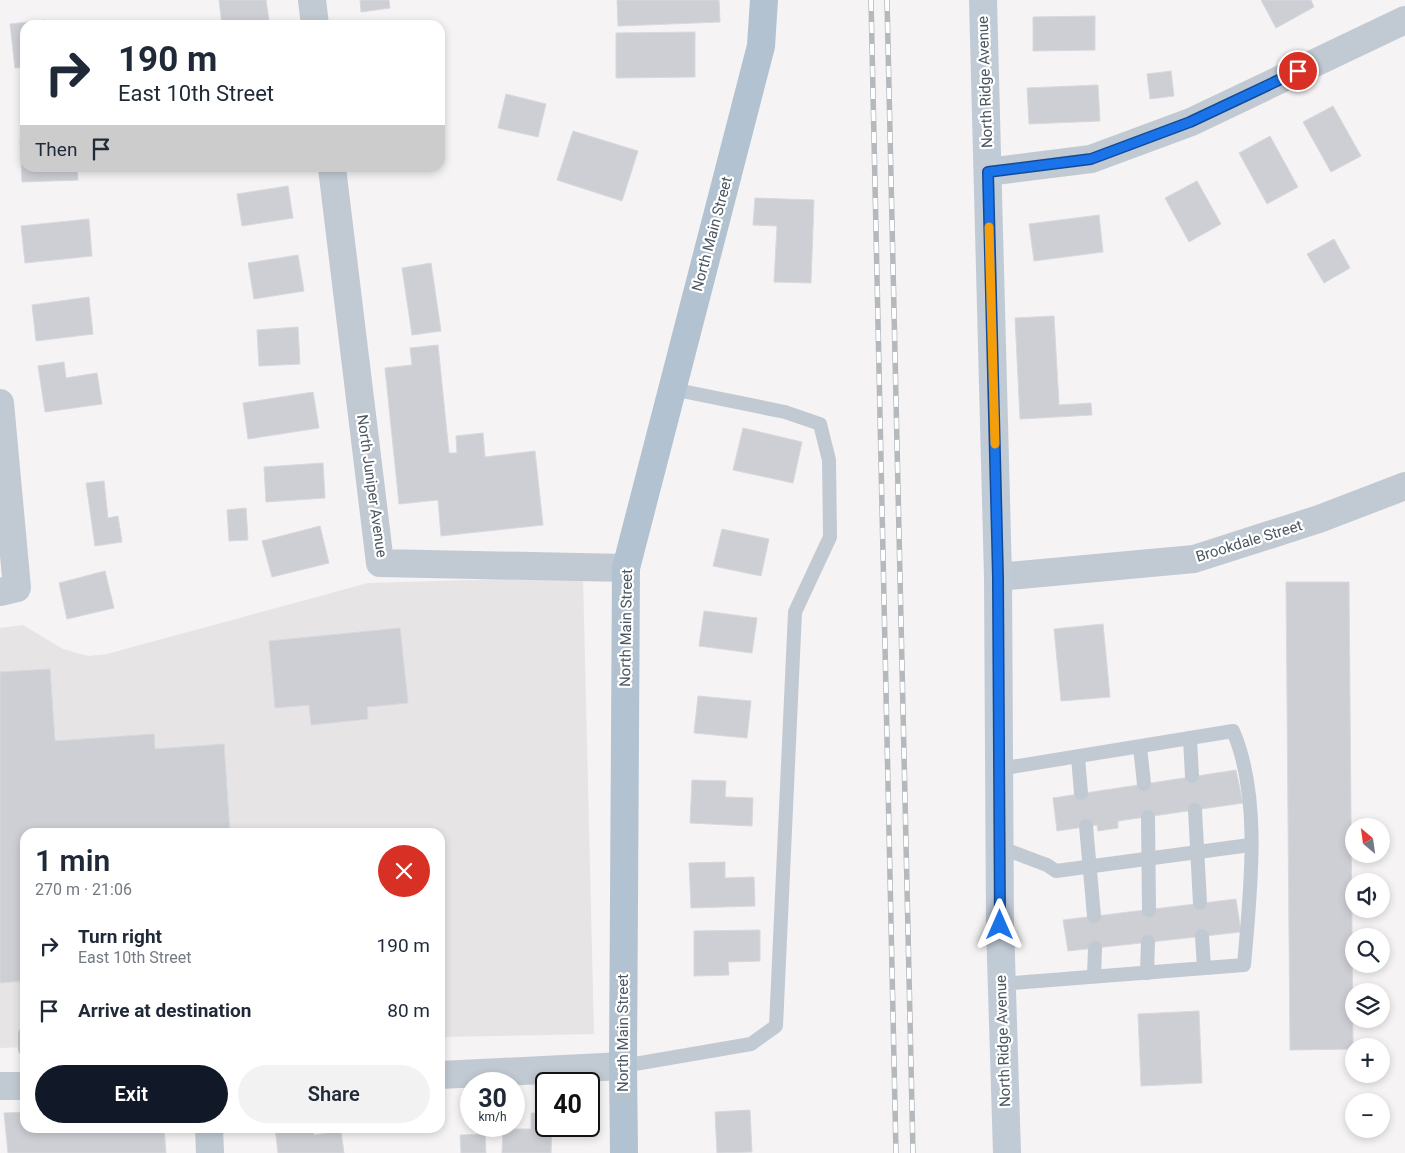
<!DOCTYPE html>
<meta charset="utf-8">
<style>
body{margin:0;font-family:Roboto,sans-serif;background:#f2f2f3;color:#1f2937;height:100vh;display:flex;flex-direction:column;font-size:19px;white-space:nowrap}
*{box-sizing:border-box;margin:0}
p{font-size:16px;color:#747a83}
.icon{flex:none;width:28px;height:28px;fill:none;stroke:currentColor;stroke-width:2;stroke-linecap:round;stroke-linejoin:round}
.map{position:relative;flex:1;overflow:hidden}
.details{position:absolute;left:20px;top:828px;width:425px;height:305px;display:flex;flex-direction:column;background:#fff;border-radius:15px;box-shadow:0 2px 8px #0003}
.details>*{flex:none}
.banner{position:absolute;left:20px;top:20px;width:425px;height:152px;border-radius:15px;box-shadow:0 2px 8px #0003;background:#fff;color:#1f2937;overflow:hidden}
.needle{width:32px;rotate:331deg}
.buttons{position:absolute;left:1345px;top:818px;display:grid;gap:10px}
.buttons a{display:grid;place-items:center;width:45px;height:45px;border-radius:50%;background:#fff;box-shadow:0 2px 8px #0003;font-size:25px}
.speed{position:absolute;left:460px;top:1072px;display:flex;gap:10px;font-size:25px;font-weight:700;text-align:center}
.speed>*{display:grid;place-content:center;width:65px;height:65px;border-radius:50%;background:#fff;box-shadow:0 2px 8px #0003;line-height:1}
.speed small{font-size:12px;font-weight:400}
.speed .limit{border:2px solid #111;border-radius:8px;background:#fff;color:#111}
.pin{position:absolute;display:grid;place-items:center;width:42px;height:42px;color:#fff;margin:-21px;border:2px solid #fff;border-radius:50%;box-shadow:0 1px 5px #0007}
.me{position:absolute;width:55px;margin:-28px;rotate:0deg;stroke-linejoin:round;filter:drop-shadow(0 0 4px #0008)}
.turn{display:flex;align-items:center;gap:18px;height:105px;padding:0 15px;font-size:22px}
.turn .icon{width:65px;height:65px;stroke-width:2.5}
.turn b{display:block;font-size:35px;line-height:42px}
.then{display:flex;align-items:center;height:48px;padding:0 15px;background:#0003;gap:10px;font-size:19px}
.round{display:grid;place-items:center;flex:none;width:52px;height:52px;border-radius:26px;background:#f2f2f3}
.head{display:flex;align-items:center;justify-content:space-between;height:85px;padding:0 15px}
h1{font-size:30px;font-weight:600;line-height:38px}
.primary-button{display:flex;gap:10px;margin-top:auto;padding:10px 15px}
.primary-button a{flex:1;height:58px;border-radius:30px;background:#111827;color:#fff;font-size:20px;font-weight:600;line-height:58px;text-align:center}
.primary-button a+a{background:#f2f2f3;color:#1f2937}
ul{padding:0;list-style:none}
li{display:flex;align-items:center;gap:15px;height:65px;padding:0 15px}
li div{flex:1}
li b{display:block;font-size:19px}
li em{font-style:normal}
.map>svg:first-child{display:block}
.education{fill:#e6e4e5}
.building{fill:#cdcfd5;stroke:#d7d9de}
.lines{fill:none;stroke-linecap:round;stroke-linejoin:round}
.lane{stroke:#c1cad2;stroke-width:14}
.street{stroke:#c1cad2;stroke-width:28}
.secondary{stroke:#c1cbd6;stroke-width:28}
.primary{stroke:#b3c2d1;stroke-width:28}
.rail-casing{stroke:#b5b8bd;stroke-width:5.5}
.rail{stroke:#fff;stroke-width:4;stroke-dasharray:11;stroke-linecap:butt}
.route-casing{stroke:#114b97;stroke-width:12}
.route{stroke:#1a73e8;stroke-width:9}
.slow{stroke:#f59e0b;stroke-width:9}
.labels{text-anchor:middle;stroke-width:4.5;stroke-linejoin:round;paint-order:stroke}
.street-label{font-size:15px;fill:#4a5661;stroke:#fff}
</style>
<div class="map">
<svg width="1405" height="1153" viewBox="0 0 1405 1153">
<rect width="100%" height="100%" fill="#f5f3f3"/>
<path class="education" d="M583 577 594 1034 440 1037V832H25V1047L0 1048V628L23 625 63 649 88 656 107 654 368 583Z"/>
<g class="building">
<path d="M219 0H266L269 20 222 25Z"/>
<path d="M360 0H389L390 8 361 12Z"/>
<path d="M617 0H719L720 22 618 26Z"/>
<path d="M1261 0H1311L1314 7 1276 28Z"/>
<path d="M1095 16V50L1033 51V17Z"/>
<path d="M46 20V25H25V67L15 68 10 24Z"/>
<path d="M695 32V77L616 78V33Z"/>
<path d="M1171 71 1174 96 1150 99 1147 74Z"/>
<path d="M1098 85 1100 121 1029 124 1027 88Z"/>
<path d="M506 94 546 104 538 137 498 128Z"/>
<path d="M1333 106 1361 156 1331 172 1303 122Z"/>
<path d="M573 131 638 151 622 201 557 180Z"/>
<path d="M1270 136 1298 187 1267 204 1239 153Z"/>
<path d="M20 140H25V168H77L78 180 22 182Z"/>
<path d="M1197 181 1221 224 1189 242 1165 198Z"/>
<path d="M288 186 293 218 242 226 237 194Z"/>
<path d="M755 198 814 200 811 283 774 282 777 226 753 225Z"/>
<path d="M1099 215 1103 252 1034 261 1029 224Z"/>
<path d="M89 219 92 256 25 263 21 226Z"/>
<path d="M1334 239 1350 268 1324 283 1307 254Z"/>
<path d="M298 255 304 291 254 299 248 263Z"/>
<path d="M431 263 441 331 412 335 402 268Z"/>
<path d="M89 297 93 334 36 341 32 305Z"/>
<path d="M1054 316 1059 405 1091 403 1092 415 1020 419 1015 318Z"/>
<path d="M298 327 300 364 259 366 257 330Z"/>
<path d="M438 345 449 453H457L456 436 483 433 485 457 535 451 543 525 441 536 438 500 399 504 385 368 412 365 410 348Z"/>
<path d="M64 362 66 378 97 373 102 404 45 412 38 366Z"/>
<path d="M313 392 319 428 248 439 243 403Z"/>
<path d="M743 428 802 442 793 483 733 470Z"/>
<path d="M323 463 325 498 266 502 264 467Z"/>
<path d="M104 481 108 518 118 516 122 542 95 546 86 483Z"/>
<path d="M246 508 248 540 229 541 227 510Z"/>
<path d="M320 526 329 563 272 577 262 541Z"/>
<path d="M722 529 769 539 761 576 713 566Z"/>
<path d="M105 571 114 608 67 619 59 583Z"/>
<path d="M1286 582H1349L1353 1049 1290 1050Z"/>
<path d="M704 611 757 618 752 653 699 646Z"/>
<path d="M1103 624 1110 697 1061 701 1054 629Z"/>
<path d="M400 628 408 703 367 707 368 719 311 725 309 705 275 708 269 641Z"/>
<path d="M50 669 55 741 154 734 155 749 224 744 230 832H25V981L0 983V672Z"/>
<path d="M698 696 751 701 747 738 694 733Z"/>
<path d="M1236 770 1243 803 1118 821V828L1098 831 1097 825 1057 831 1053 798Z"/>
<path d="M692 780 726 781 725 797 753 798 752 826 690 823Z"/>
<path d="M725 862V878L754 877 755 906 691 908 689 863Z"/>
<path d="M1236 899 1241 932 1068 951 1063 920Z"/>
<path d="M760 930V961L728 962 729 975 694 976V931Z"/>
<path d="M1199 1011 1202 1083 1141 1086 1138 1014Z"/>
<path d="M750 1110 752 1152 717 1153 715 1112Z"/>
<path d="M25 1112V1128H164L166 1153H8L4 1113Z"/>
<path d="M531 1113H546V1126H552L551 1153H502L503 1129H531Z"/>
<path d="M275 1128H313L314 1135 341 1131 344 1153H278Z"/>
<path d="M485 1134 486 1153H461L460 1135Z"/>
</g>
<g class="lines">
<g class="lane">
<path d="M1190 738 1192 776"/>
<path d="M1140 747 1144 784"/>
<path d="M1078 757 1081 793"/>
<path d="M999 769 1233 731C1262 798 1250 893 1244 965L1001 984"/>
<path d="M1195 810 1200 903"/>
<path d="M1148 817 1149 910"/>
<path d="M1086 826 1094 916"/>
<path d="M999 847 1047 865 1056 871 1250 845"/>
<path d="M1202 936 1204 968"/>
<path d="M1147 973 1148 942"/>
<path d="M1094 976 1095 948"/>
<path d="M25 1034V1049"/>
<path d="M623 1066 751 1044 776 1026 795 612 830 537 829 460 820 424 785 412 672 389"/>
</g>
<g class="street">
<path d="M312 0 315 25"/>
<path d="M332 168 380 563 626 568"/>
<path d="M988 172 1091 159 1191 122 1405 20"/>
<path d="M0 403 17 588 0 592"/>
<path d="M998 577 1194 559 1319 519 1405 486"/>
<path d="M440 1075 623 1066"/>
<path d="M0 1086H25"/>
<path d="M209 1128 210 1153"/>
</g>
<path class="secondary" d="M983 0 998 577 1000 925 1007 1153"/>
<path class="primary" d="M624 1153 623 1066 626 568 761 46 764 0"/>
<g class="rail-casing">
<g id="rail">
<path d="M871 0 896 1153"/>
<path d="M887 0 913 1153"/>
</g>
</g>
<use href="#rail" class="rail"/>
</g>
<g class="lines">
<g class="route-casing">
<path id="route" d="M1000 925 998 577 988 172 1091 159 1190 122 1298 71"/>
</g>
<use href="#route" class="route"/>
<path class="slow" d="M989 227 995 444"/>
</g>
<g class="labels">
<g class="street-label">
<text transform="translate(985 82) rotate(-92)" y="5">North Ridge Avenue</text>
<text transform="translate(712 234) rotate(-75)" y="5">North Main Street</text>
<text transform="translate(372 486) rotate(82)" y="5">North Juniper Avenue</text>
<text transform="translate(1249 541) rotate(-17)" y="5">Brookdale Street</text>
<text transform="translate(626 628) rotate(-89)" y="5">North Main Street</text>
<text transform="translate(623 1033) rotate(-90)" y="5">North Main Street</text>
<text transform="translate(1003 1041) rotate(-92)" y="5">North Ridge Avenue</text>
</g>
</g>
</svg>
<div class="buttons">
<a><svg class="needle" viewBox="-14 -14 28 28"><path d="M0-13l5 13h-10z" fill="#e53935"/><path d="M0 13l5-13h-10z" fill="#747a83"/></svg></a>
<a><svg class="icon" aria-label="sound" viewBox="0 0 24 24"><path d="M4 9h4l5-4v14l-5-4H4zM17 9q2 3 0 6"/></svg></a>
<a><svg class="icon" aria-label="search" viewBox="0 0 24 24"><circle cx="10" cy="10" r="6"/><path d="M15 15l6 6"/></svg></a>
<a><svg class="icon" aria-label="layers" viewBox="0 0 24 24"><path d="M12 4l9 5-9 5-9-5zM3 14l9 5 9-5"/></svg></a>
<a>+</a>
<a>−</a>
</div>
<div class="speed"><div>30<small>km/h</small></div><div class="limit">40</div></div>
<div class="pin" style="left:1298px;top:71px;background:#d93025"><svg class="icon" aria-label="arrive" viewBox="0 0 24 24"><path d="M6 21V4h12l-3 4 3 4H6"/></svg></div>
<svg class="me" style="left:1000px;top:925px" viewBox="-20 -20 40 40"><path d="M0-17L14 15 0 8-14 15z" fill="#1a73e8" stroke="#fff" stroke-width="4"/></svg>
<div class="banner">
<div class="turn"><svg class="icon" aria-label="right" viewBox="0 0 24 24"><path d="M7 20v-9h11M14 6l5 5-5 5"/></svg><div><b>190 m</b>East 10th Street</div></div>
<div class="then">Then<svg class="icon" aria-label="arrive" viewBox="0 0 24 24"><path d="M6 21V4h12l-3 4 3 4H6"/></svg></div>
</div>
<section class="details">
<div class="head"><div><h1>1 min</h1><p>270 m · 21:06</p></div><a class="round" style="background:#d93025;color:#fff"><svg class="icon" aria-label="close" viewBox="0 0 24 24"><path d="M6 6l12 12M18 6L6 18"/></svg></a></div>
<ul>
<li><svg class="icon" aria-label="right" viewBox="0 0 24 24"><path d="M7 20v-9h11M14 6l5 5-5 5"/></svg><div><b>Turn right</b><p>East 10th Street</p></div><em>190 m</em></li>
<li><svg class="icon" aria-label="arrive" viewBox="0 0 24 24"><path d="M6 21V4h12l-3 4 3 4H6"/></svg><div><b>Arrive at destination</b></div><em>80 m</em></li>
</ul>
<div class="primary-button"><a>Exit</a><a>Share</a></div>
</section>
</div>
